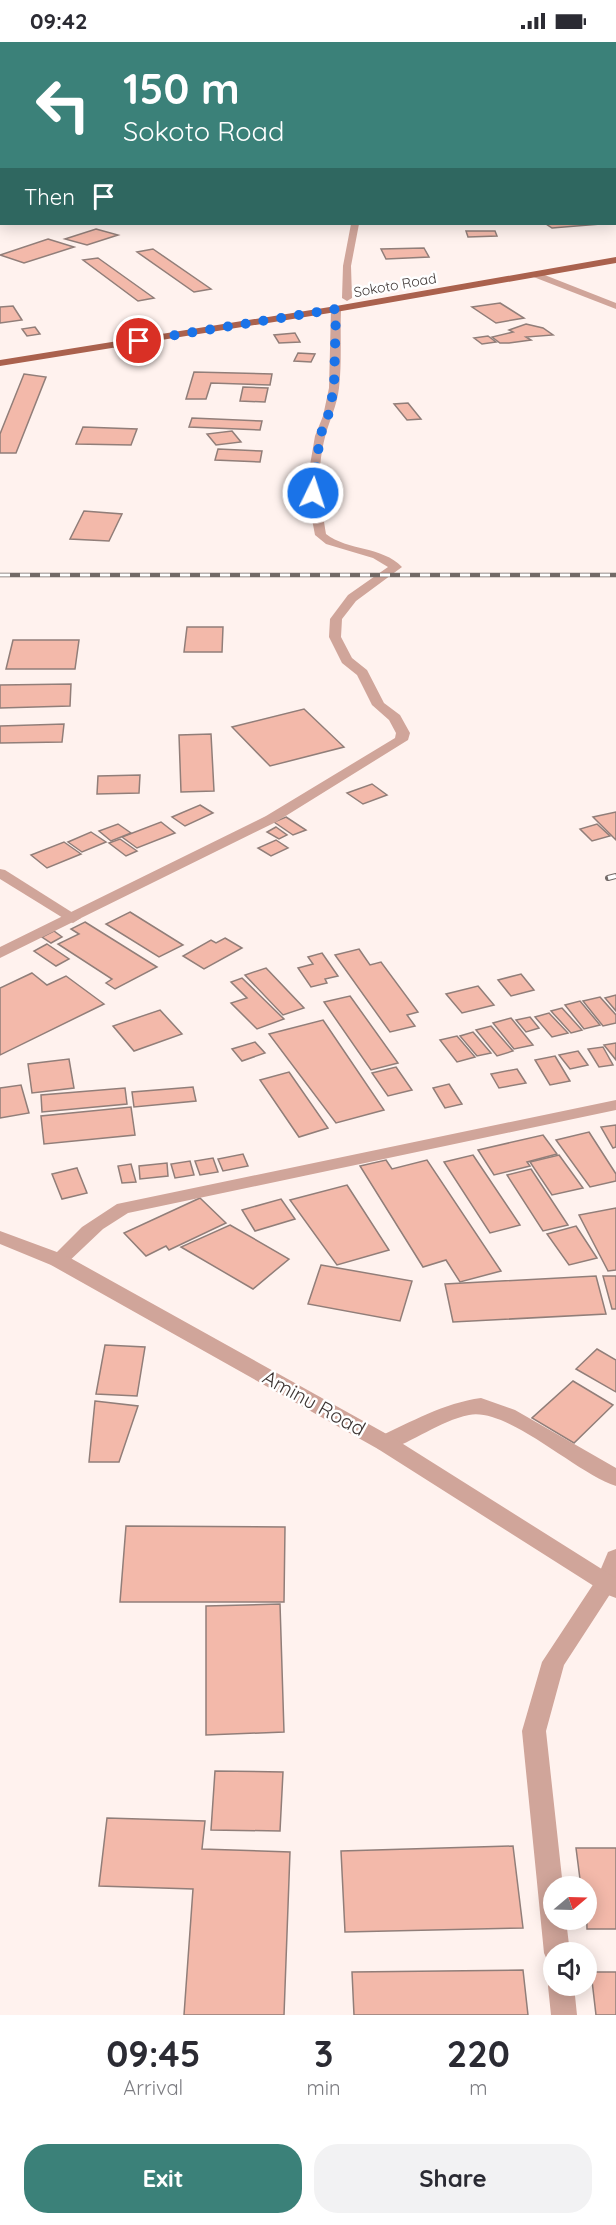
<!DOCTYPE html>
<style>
body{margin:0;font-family:Quicksand,sans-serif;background:#f2f2f3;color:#2b2b33;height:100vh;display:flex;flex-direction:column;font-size:22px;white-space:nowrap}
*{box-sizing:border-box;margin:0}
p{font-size:20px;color:#7c7c81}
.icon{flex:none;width:33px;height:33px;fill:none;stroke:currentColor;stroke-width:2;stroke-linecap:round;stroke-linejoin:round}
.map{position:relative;height:1973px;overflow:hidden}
.side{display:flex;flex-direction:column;background:#fff;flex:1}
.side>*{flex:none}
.guide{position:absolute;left:0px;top:0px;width:616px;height:183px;box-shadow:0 3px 15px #0003;background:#3b8179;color:#fff;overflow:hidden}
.needle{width:39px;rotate:71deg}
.fabs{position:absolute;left:543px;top:1834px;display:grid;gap:12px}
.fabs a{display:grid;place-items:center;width:54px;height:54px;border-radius:50%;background:#fff;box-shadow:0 3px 15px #0003;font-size:30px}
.pin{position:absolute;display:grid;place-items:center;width:51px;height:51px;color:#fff;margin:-26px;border:3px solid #fff;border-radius:50%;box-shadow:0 2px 6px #0007}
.me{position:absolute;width:66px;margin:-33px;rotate:4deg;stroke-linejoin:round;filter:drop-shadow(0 0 4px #0008)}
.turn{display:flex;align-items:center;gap:21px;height:126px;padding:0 24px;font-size:27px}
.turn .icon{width:78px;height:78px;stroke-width:2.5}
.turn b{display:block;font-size:42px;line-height:51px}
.then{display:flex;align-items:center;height:57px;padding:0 24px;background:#0003;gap:12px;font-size:22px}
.eta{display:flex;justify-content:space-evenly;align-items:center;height:102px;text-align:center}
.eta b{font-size:36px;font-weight:700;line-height:42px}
.primary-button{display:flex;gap:12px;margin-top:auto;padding:12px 24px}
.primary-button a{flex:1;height:69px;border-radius:24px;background:#3b8179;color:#fff;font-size:24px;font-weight:700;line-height:69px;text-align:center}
.primary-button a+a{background:#f2f2f3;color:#2b2b33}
.status{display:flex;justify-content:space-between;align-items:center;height:42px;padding:0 30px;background:#fff;direction:ltr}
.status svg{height:16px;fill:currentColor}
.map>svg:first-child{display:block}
.building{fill:#f3b9aa;stroke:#917e79;stroke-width:1.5}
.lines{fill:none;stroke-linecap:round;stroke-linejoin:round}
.service{fill:#d0a59a;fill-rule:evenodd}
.minor{fill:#d0a59a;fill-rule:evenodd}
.tertiary{fill:#d0a59a;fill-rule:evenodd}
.primary{fill:#aa614d;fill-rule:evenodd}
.rail-far1-casing{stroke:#726966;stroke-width:4.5}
.rail-casing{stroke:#726966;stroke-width:6}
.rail-far1{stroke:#fff;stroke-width:3;stroke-dasharray:10;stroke-linecap:butt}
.rail{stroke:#fff;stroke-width:4;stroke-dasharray:12;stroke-linecap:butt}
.route{stroke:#1a73e8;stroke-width:10;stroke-dasharray:0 18}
.labels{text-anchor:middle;stroke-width:5;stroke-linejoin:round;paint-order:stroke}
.far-street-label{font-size:14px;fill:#3e3634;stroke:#fff}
.near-street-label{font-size:20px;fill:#3e3634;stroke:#fff}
</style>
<div class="status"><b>09:42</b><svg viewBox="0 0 49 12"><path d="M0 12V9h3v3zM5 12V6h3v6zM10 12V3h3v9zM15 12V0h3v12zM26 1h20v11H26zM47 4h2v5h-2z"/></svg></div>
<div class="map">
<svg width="616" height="1973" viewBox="0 0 616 1973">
<rect width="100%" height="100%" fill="#fff2ee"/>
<g class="building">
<path d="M546 182H601L552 186Z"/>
<path d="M96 187 118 193 87 203 65 197Z"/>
<path d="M466 189H495L497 194 468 195Z"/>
<path d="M48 197 74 205 24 221 0 213Z"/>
<path d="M424 206 429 215 386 217 381 207Z"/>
<path d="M153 207 211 247 194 250 137 210Z"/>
<path d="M98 216 154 256 138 259 83 218Z"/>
<path d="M500 261 524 276 496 281 472 265Z"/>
<path d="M13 264 22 278 0 281V265Z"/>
<path d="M526 282 543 286 553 293 526 295 531 298 509 301H500L492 295 513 290 509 288Z"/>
<path d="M35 285 40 292 27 294 22 287Z"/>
<path d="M295 291 300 300 279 301 274 293Z"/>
<path d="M488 294 496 300 482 302 474 296Z"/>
<path d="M298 311 315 312 311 320 294 319Z"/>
<path d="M194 330 272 332 270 343 211 341 206 357H186Z"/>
<path d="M24 332 46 335 16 411H0V392Z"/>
<path d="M243 345 268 346 265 360 240 359Z"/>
<path d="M408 361 421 377 407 378 394 362Z"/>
<path d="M192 376 262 379 260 388 189 385Z"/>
<path d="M83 385 137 387 131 403 76 402Z"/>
<path d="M232 389 241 400 216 403 207 392Z"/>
<path d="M218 407 262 409 260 420 215 418Z"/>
<path d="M84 469 122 472 109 499 70 497Z"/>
<path d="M187 585H223L222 610H184Z"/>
<path d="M13 598H79L75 627H6Z"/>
<path d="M71 642 70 664 0 666V643Z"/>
<path d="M304 667 344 705 270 724 232 685Z"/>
<path d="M64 682 62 700 0 701V684Z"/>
<path d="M211 692 214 749 181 750 179 693Z"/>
<path d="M140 733 139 751 97 752 98 734Z"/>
<path d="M372 742 387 753 363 762 347 751Z"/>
<path d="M200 763 213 771 185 784 172 775Z"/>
<path d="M616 770V798L593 775Z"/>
<path d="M286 775 306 788 293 793 274 780Z"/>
<path d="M161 780 175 791 137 806 122 795Z"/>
<path d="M118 782 131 791 111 799 99 789Z"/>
<path d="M597 782 610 794 592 799 580 787Z"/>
<path d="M276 785 287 793 279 797 267 790Z"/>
<path d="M91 790 106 800 82 810 68 800Z"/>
<path d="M120 797 137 809 126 814 109 801Z"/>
<path d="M276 798 288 806 271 814 258 806Z"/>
<path d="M64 800 81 812 47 826 31 813Z"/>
<path d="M130 870 183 903 159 915 106 882Z"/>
<path d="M85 880 157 925 115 947 106 941 112 937 58 902 79 892 71 887Z"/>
<path d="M54 889 62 895 51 901 42 895Z"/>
<path d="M225 896 242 906 204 927 183 914 211 898 216 901Z"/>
<path d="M47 902 69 917 56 924 34 909Z"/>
<path d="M359 907 370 923 381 920 418 970 407 973 415 984 390 990 335 913Z"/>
<path d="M322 911 338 934 325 937 327 941 311 945 298 926 313 922 308 915Z"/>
<path d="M266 926 304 966 283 973 245 933Z"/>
<path d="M32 931 47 943 66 934 104 962 0 1013V946Z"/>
<path d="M521 932 534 948 511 954 498 938Z"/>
<path d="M242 936 284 977 257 987 231 961 247 956 231 940Z"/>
<path d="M478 944 494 963 462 971 446 952Z"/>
<path d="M616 953V969L605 956Z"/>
<path d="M350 954 398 1021 371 1028 324 960Z"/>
<path d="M600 955 616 973V981L603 984 583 959Z"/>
<path d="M580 959 600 983 584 987 565 963Z"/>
<path d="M562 966 582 988 571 991 551 969Z"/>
<path d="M160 968 182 992 134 1009 113 984Z"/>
<path d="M549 971 568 991 552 995 535 975Z"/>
<path d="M530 975 539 986 526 990 516 978Z"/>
<path d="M511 976 533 1003 514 1007 493 981Z"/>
<path d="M323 978 384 1068 336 1081 269 992Z"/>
<path d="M491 984 513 1009 497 1014 476 988Z"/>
<path d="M473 990 491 1011 477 1014 460 994Z"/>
<path d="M457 994 475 1015 457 1020 440 998Z"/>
<path d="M255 1000 265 1011 242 1019 232 1007Z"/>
<path d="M616 1001V1018L604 1003Z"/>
<path d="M603 1005 613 1023 599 1025 588 1007Z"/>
<path d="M578 1009 588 1023 570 1027 559 1013Z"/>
<path d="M555 1014 570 1039 550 1043 535 1018Z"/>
<path d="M69 1017 74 1046 32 1051 28 1022Z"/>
<path d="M396 1025 412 1048 388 1054 372 1031Z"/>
<path d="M517 1027 526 1041 499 1046 491 1032Z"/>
<path d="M289 1030 328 1086 299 1095 260 1038Z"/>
<path d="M449 1042 462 1062 445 1066 433 1046Z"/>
<path d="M21 1043 29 1071 0 1076V1046Z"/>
<path d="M193 1045 196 1059 134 1065 132 1050Z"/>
<path d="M125 1046 127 1062 42 1070 41 1053Z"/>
<path d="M131 1065 135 1093 44 1102 41 1074Z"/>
<path d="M616 1083V1105L613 1106 601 1085Z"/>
<path d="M589 1090 616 1132V1139L590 1145 556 1098Z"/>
<path d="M543 1093 557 1112 527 1120 530 1124 494 1133 478 1108Z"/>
<path d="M243 1112 248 1124 223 1129 218 1117Z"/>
<path d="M473 1113 520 1183 490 1191 444 1120Z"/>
<path d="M559 1113 583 1146 552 1153 530 1120Z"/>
<path d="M213 1116 218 1130 200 1133 195 1119Z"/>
<path d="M386 1118 392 1127 427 1118 501 1229 460 1240 446 1218 423 1225 360 1124Z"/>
<path d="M190 1119 194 1133 175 1136 171 1122Z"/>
<path d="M167 1121 168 1134 140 1137 139 1124Z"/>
<path d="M131 1122 136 1140 122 1141 118 1124Z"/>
<path d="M77 1126 87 1151 62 1157 52 1132Z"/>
<path d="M531 1127 568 1183 543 1189 507 1133Z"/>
<path d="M347 1143 389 1208 337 1223 290 1158Z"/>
<path d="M200 1156 226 1181 169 1208 166 1204 146 1214 124 1191Z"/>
<path d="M281 1157 295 1177 255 1189 242 1168Z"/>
<path d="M616 1166V1228L608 1229 579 1173Z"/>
<path d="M230 1183 289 1217 253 1247 181 1205Z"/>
<path d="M576 1184 597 1216 569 1223 547 1192Z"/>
<path d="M321 1223 412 1239 400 1279 308 1262Z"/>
<path d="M596 1234 606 1272 453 1280 445 1242Z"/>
<path d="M603 1234H616V1267H612Z"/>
<path d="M105 1303 145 1305 137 1354 96 1352Z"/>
<path d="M597 1307 616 1318V1350L576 1327Z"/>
<path d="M573 1339 613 1363 574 1401 532 1376Z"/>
<path d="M95 1359 138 1364 119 1420H89Z"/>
<path d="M126 1484 285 1485 284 1560H120Z"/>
<path d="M280 1562 284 1690 206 1693V1564Z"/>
<path d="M215 1729 283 1730 280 1789 211 1788Z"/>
<path d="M107 1776 205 1779 202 1807 290 1810 284 1973H184L193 1847 99 1844Z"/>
<path d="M513 1804 523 1886 345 1890 341 1809Z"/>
<path d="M576 1806H616V1887H587L586 1845H581Z"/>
<path d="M523 1928 528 1973H354L352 1930Z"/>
<path d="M591 1930H616V1973H596Z"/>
</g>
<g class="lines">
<g class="service">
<path d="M0 827 5 828 81 876 73 881 68 879 0 837Z"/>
<path d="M481 1356 515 1368 616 1426V1444C577 1432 508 1365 469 1373 439 1379 414 1400 385 1409L378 1407 375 1401 378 1395C411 1380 444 1361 481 1356Z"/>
<path d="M616 1507V1543L614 1547 606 1550 598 1547 595 1541 608 1510Z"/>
</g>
<g class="minor">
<path d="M218 0 232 2H219Z"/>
<path d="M393 0H399L392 2Z"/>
<rect x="0" y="62" width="2" height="4"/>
<rect x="0" y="130" width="2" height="4"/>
<path d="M351 182H359L351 224 352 256 347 259 342 256 343 224Z"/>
<path d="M531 230H537L616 261V267L531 234Z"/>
<path d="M336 264 341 267C340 293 342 320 339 346 337 364 329 379 325 395 316 431 320 456 326 492 348 509 382 504 402 525L356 559 342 577 341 595 352 616 367 628 384 661 400 673 410 691 408 698 276 780 0 916V905L266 774 395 696 396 691 389 678 372 663 357 633 342 621 329 595 330 577 348 553 388 525 373 516 326 502 315 493 307 451 309 429 315 394 323 374 329 346 331 267Z"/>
<path d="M616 1058V1068L128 1171 103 1187 65 1223 58 1224 51 1223 49 1218 82 1185 117 1162Z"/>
<path d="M606 1532 614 1535 616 1543 564 1623 546 1689 563 1845H554V1878H566L570 1911H554V1922L548 1920 544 1911 522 1689 542 1620 598 1535Z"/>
<path d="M554 1934V1944H574L577 1973H551L548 1944Z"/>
</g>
<path class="tertiary" d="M0 1189 65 1213 392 1395 616 1536V1556L608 1553 378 1407 51 1223 0 1202Z"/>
<path class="primary" d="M616 215V221L336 270 0 324V318L336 264Z"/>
<g class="rail-far1-casing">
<path id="rail-far1" d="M0 533H616"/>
</g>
<g class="rail-casing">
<path id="rail" d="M608 836 616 834"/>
</g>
<use href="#rail-far1" class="rail-far1"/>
<use href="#rail" class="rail"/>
</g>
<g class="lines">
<path class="route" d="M139 299 336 267 334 346 328 374 320 394 313 451"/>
</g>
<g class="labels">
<g class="far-street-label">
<text transform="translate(395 243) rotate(-10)" y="5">Sokoto Road</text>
</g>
<g class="near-street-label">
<text transform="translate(314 1361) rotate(29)" y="7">Aminu Road</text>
</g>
</g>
</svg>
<div class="fabs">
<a><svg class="needle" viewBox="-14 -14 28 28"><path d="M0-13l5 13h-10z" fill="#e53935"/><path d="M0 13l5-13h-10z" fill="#7c7c81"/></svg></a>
<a><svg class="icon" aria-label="sound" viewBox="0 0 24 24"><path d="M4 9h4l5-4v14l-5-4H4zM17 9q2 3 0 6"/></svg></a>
</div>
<div class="pin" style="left:139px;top:299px;background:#d93025"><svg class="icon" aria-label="arrive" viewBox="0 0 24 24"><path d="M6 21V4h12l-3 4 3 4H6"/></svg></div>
<svg class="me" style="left:313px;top:451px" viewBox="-20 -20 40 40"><circle r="17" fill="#1a73e8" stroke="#fff" stroke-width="3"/><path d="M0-11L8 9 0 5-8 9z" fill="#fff"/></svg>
<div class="guide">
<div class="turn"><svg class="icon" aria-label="left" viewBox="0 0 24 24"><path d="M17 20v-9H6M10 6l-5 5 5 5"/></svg><div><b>150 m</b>Sokoto Road</div></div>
<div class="then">Then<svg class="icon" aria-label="arrive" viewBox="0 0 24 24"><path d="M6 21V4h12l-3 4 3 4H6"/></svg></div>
</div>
</div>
<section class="side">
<div class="eta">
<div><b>09:45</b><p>Arrival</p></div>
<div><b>3</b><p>min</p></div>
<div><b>220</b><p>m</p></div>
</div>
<div class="primary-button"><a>Exit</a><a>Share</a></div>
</section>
